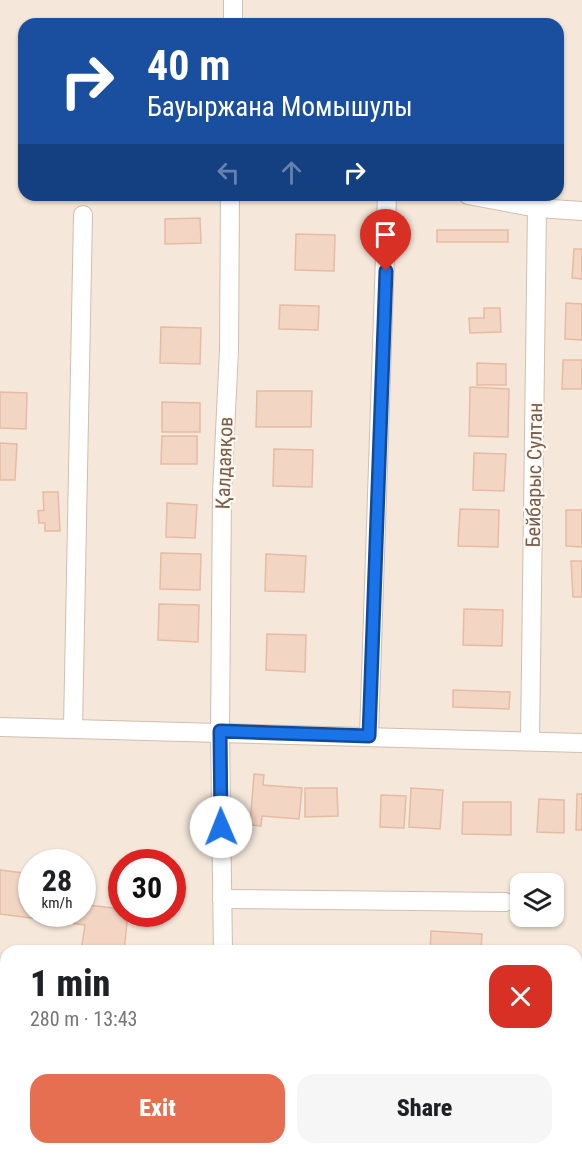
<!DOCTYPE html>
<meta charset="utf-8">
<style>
body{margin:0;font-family:"Roboto Condensed",sans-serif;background:#f6f6f6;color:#202124;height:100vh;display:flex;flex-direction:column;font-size:22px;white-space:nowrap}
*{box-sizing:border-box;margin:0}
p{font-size:20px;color:#757577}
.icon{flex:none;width:33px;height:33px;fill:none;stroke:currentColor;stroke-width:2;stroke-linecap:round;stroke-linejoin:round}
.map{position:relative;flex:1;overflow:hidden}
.drawer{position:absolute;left:0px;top:945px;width:582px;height:210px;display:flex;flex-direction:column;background:#fff;border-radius:18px 18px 0 0;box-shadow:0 2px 4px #0004}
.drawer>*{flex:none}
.guide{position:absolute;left:18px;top:18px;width:546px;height:183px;border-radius:18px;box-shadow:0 2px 4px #0004;background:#1a4fa0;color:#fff;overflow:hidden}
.tools{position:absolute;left:510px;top:873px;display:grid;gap:12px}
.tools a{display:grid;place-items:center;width:54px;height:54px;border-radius:12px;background:#fff;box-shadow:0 2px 4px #0004;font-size:30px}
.speed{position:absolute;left:18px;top:849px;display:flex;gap:12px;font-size:30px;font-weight:700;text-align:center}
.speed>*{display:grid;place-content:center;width:78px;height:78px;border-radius:50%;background:#fff;box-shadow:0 2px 4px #0004;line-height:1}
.speed small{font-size:15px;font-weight:400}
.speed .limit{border:9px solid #d22;background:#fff;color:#111}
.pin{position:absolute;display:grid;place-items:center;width:51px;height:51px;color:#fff;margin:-62px -26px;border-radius:50% 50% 50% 0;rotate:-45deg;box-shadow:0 0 6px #0007}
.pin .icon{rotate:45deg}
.me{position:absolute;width:66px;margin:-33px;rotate:359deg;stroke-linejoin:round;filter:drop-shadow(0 0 4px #0008)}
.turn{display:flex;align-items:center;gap:21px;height:126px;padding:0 30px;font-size:27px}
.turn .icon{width:78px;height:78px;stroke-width:2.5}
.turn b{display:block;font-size:42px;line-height:51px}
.lanes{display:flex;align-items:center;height:57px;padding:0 30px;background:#0003;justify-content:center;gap:30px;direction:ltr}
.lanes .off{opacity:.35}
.round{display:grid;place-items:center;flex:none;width:63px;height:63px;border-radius:18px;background:#f6f6f6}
.headline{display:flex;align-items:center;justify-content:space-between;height:102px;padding:0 30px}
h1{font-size:36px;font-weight:800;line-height:45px}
.cta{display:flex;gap:12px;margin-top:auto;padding:12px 30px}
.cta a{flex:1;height:69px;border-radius:18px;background:#e76f51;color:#fff;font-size:24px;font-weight:800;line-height:69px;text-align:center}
.cta a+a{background:#f6f6f6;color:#202124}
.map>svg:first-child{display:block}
.residential{fill:#f5e8da;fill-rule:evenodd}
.building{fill:#f3d5c3;stroke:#e6bba3;stroke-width:1.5}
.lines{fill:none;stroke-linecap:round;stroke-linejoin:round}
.street-casing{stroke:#d1beb0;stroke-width:20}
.street{stroke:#fff;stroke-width:18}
.route-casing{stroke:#114b97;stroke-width:15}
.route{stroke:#1a73e8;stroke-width:10}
.labels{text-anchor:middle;stroke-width:4.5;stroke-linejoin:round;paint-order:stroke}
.street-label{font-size:20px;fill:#7a5c4d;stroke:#fffaf3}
</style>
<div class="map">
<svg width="582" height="1155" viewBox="0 0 582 1155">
<rect width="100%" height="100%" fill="#fdf6ec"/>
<path class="residential" d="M0 0H582V1155H0ZM24 24H558V195H24ZM32 862H82V914H32ZM122 862H172V914H122ZM520 884H554V916H520ZM6 951H576V1149H6Z"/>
<g class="building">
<path d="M200 218 201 243 165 244V219Z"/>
<rect x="437" y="230" width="71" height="12"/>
<path d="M296 234 335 235 334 271 295 270Z"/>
<path d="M574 249H582V279L572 278Z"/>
<path d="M566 303 582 304V340L565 339Z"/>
<path d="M280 305 319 306 318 330 279 329Z"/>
<path d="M484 308H500L501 332 470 333 469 318H484Z"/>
<path d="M161 327 201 328 200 364 160 363Z"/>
<path d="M563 360H582V389H562Z"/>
<path d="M477 363 506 364V385H477Z"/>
<path d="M470 387 509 389 508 437 469 436Z"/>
<path d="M257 391H312L311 427H256Z"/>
<path d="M0 392 27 393 26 429 0 428Z"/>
<path d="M162 402 200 403V432H162Z"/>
<path d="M162 436H197V464H161Z"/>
<path d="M0 443 17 444 15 480H0Z"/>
<path d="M274 449 313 450 312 487 273 486Z"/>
<path d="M474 453 506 454 504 491 473 490Z"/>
<path d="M43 492H58L60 531H45V523H39L38 511 44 510Z"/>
<path d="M167 503 197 505 195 538 166 537Z"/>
<path d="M460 509 499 510 498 547 458 546Z"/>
<path d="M566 510H582V547L566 546Z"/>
<path d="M161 553 201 554 200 590 160 589Z"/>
<path d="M266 554 306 556 304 592 265 591Z"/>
<path d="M571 561H582V597H573Z"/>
<path d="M159 604 199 605 198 642 158 640Z"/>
<path d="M464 609 503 610 502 646 463 645Z"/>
<path d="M267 634 306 635 305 672 266 670Z"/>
<path d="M453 690 510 692 509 709 453 707Z"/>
<path d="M254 774 264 775 263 785 302 788 299 819 262 816 261 826 250 825Z"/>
<path d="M305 788H337L338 816 305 817Z"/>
<path d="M411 788 443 790 440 829 409 827Z"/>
<path d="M577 794H582V830H576Z"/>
<path d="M381 795 406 796 404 828 380 827Z"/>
<path d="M539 799 564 800V833L537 832Z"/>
<path d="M463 802H511V835L462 834Z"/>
<path d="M0 870 32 874V914H82V880L91 882 88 905 122 909V914H128L124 951H81L85 925 0 914Z"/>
<path d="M431 931 482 934 481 951H430Z"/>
<path d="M258 1149H303L304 1155H259Z"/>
<path d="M554 1149V1155H527V1151Z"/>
</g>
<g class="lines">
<g class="street-casing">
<g id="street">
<path d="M233 24V0"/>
<path d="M468 195 537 208 582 211"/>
<path d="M0 727 582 743"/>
<path d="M73 728 83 215"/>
<path d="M369 736 387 195"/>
<path d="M530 741 537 208"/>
<path d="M222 899 505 902"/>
<path d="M223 951 220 731 222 493 229 350 230 195"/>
<path d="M576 1009 582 1010"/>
<path d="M576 1147 578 1155"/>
<path d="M231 1149 232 1155"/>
</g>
</g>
<use href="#street" class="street"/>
</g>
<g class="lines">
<g class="route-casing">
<path id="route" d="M221 827 220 731 369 736 386 271"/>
</g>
<use href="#route" class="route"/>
</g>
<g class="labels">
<g class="street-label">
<text transform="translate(224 463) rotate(-88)" y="7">Қалдаяқов</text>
<text transform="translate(534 475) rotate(-89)" y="7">Бейбарыс Султан</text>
</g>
</g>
</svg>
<div class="tools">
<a><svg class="icon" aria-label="layers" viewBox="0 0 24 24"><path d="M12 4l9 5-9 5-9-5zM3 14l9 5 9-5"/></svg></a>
</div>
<div class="speed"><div>28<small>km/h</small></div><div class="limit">30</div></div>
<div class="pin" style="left:386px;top:271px;background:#d93025"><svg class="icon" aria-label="arrive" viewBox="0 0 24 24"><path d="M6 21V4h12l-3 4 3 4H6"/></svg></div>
<svg class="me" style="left:221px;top:827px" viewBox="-20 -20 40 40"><circle r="19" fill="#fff"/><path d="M0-13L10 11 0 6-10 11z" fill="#1a73e8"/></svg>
<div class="guide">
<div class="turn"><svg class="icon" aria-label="right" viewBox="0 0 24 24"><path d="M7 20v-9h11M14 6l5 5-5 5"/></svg><div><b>40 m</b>Бауыржана Момышулы</div></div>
<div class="lanes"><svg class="icon off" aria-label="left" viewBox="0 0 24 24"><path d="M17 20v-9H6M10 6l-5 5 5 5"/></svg><svg class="icon off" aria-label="ahead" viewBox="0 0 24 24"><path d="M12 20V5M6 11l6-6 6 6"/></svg><svg class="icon" aria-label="right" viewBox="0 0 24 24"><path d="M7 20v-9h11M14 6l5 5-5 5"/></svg></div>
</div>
<section class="drawer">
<div class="headline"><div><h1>1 min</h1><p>280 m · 13:43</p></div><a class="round" style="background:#d93025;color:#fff"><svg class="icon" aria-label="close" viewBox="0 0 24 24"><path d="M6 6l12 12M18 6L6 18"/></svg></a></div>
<div class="cta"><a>Exit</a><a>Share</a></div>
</section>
</div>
